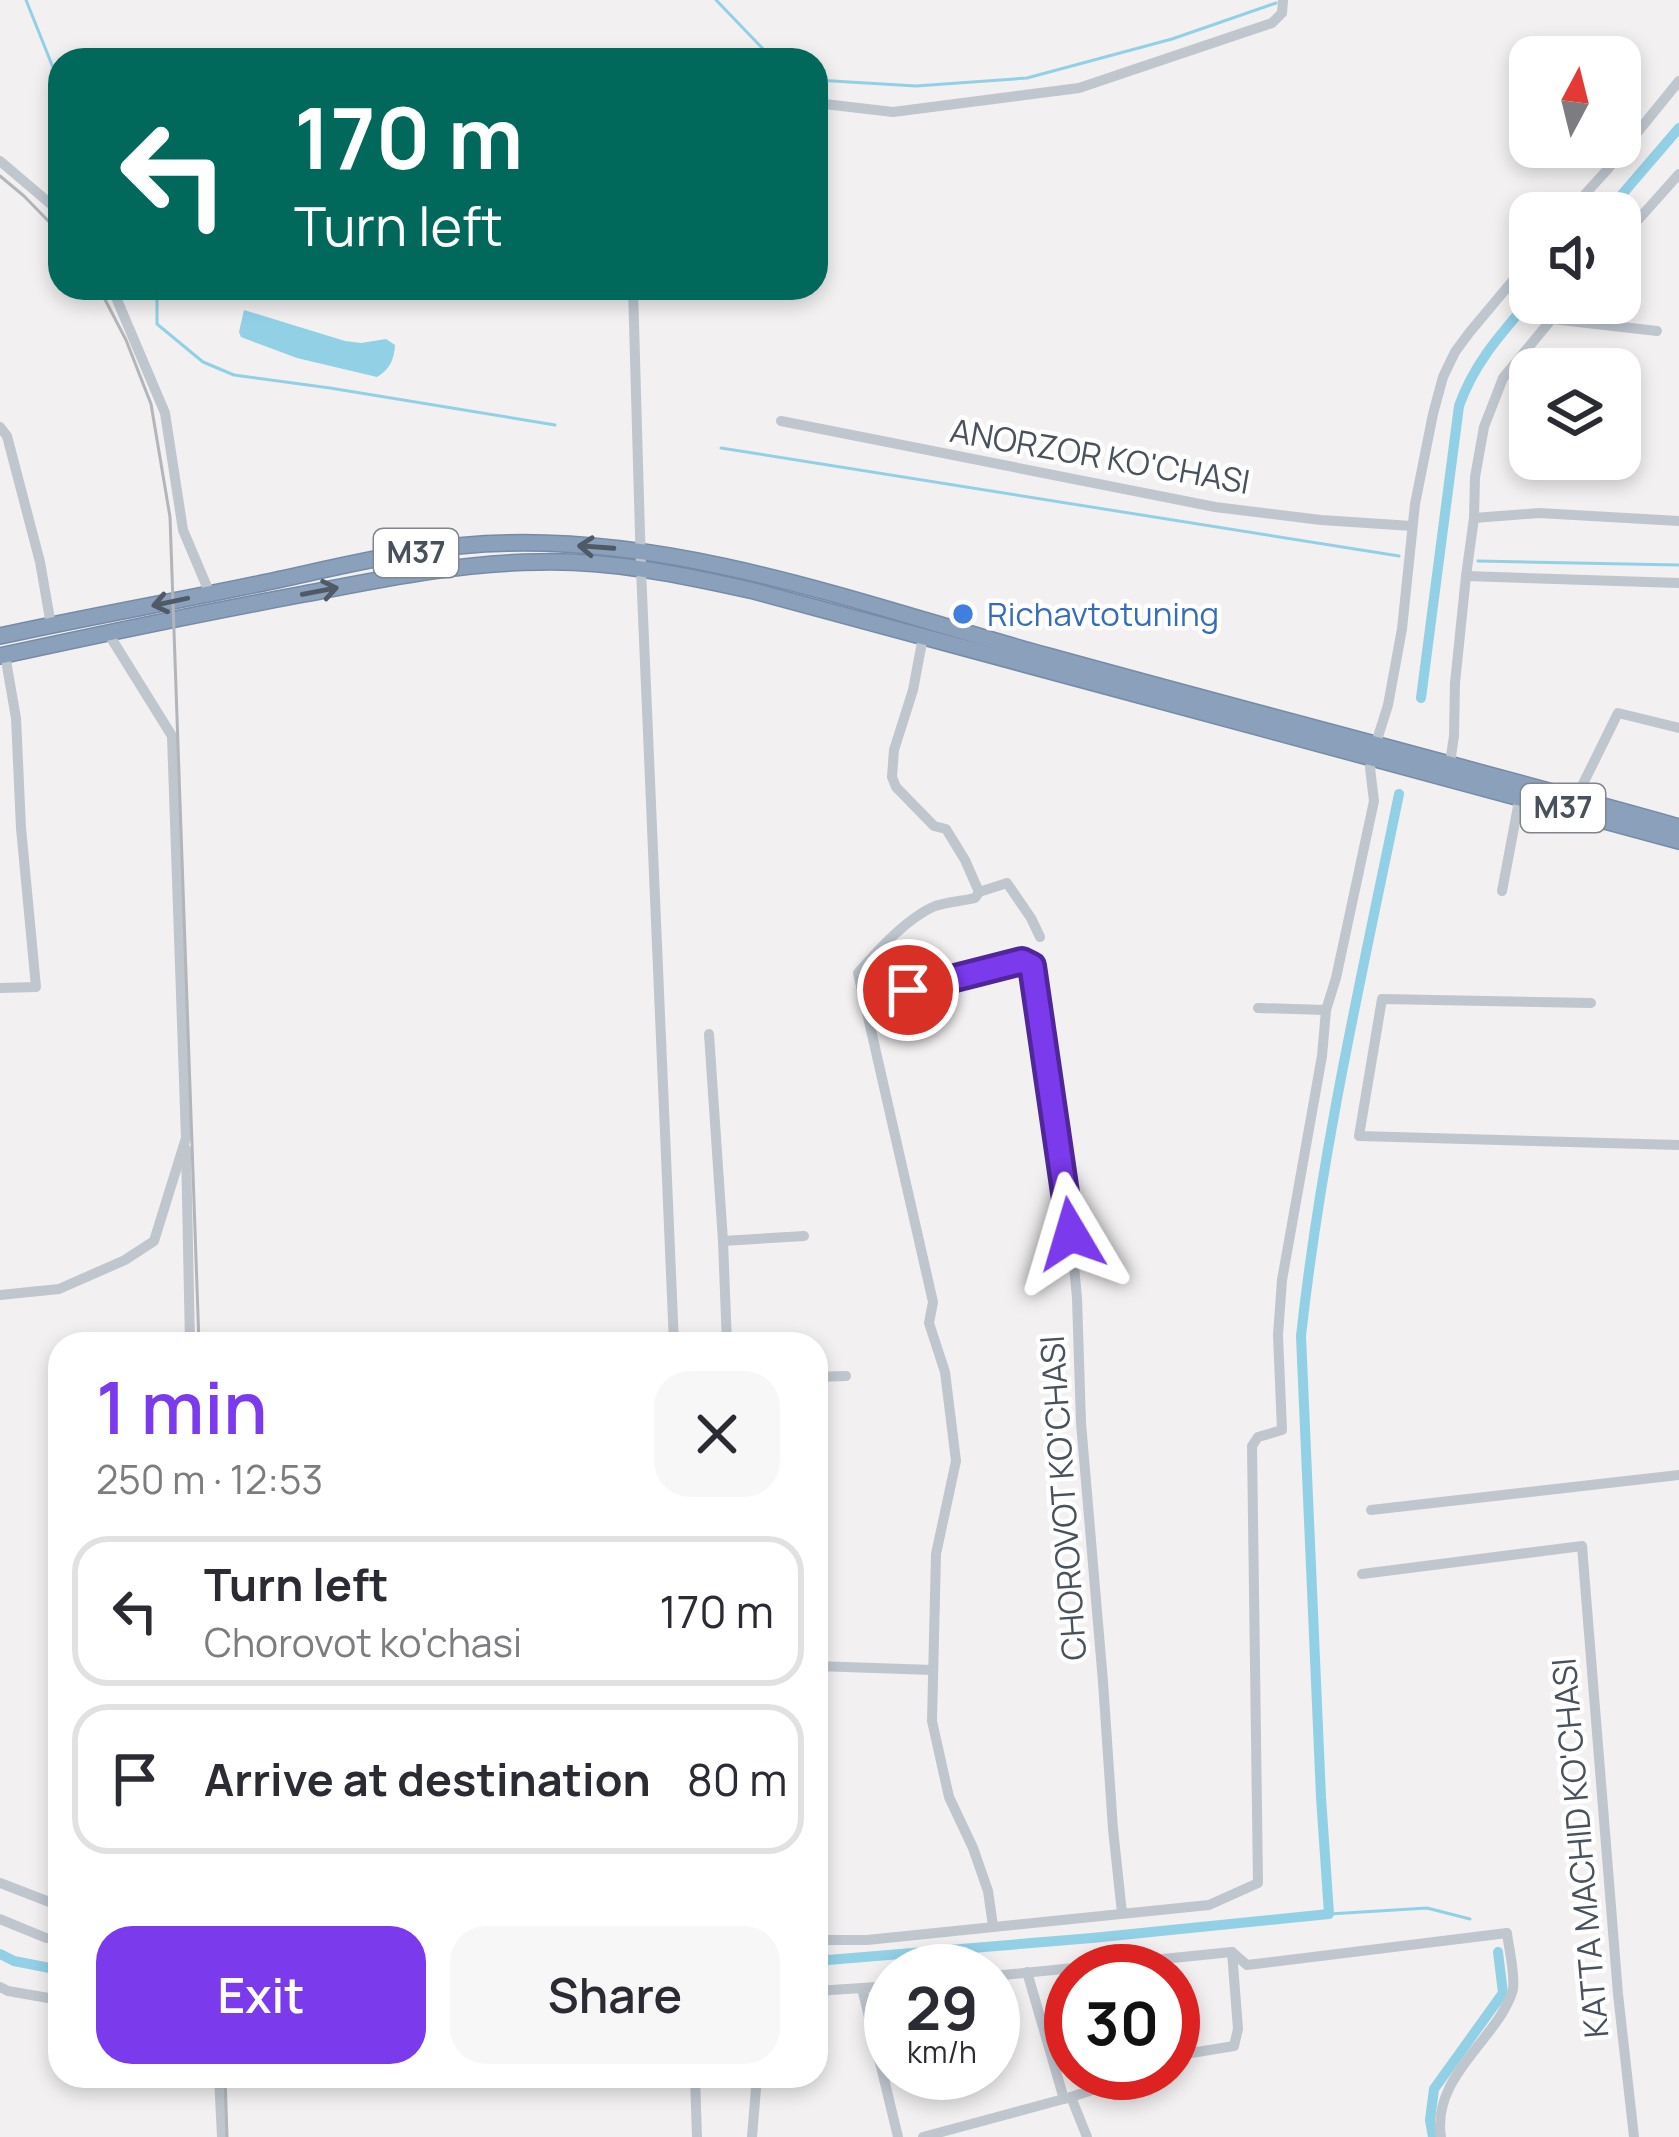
<!DOCTYPE html>
<meta charset="utf-8">
<style>
body{margin:0;font-family:Manrope,sans-serif;background:#f7f7f7;color:#2b2b33;height:100vh;display:flex;flex-direction:column;font-size:45px;white-space:nowrap}
*{box-sizing:border-box;margin:0}
p{font-size:39px;color:#7c7c81}
.icon{flex:none;width:66px;height:66px;fill:none;stroke:currentColor;stroke-width:2;stroke-linecap:round;stroke-linejoin:round}
.map{position:relative;flex:1;overflow:hidden}
.drawer{position:absolute;left:48px;top:1332px;width:780px;height:756px;display:flex;flex-direction:column;background:#fff;border-radius:36px;box-shadow:0 6px 18px #0003}
.drawer>*{flex:none}
.guide{position:absolute;left:48px;top:48px;width:780px;height:252px;border-radius:36px;box-shadow:0 6px 18px #0003;background:#00695c;color:#fff;overflow:hidden}
.needle{width:78px;rotate:7deg}
.tools{position:absolute;left:1509px;top:36px;display:grid;gap:24px}
.tools a{display:grid;place-items:center;width:132px;height:132px;border-radius:24px;background:#fff;box-shadow:0 6px 18px #0003;font-size:60px}
.speed{position:absolute;left:864px;top:1944px;display:flex;gap:24px;font-size:60px;font-weight:700;text-align:center}
.speed>*{display:grid;place-content:center;width:156px;height:156px;border-radius:50%;background:#fff;box-shadow:0 6px 18px #0003;line-height:1}
.speed small{font-size:30px;font-weight:400}
.speed .limit{border:18px solid #d22;background:#fff;color:#111}
.pin{position:absolute;display:grid;place-items:center;width:102px;height:102px;color:#fff;margin:-51px;border:6px solid #fff;border-radius:50%;box-shadow:0 3px 12px #0007}
.me{position:absolute;width:132px;margin:-66px;rotate:353deg;stroke-linejoin:round;filter:drop-shadow(0 0 9px #0008)}
.turn{display:flex;align-items:center;gap:42px;height:252px;padding:0 48px;font-size:54px}
.turn .icon{width:156px;height:156px;stroke-width:2.5}
.turn b{display:block;font-size:84px;line-height:102px}
.round{display:grid;place-items:center;flex:none;width:126px;height:126px;border-radius:36px;background:#f7f7f7}
.headline{display:flex;align-items:center;justify-content:space-between;height:204px;padding:0 48px}
h1{font-size:72px;font-weight:600;line-height:90px;color:#7c3aed}
.button{display:flex;gap:24px;margin-top:auto;padding:24px 48px}
.button a{flex:1;height:138px;border-radius:36px;background:#7c3aed;color:#fff;font-size:48px;font-weight:600;line-height:138px;text-align:center}
.button a+a{background:#f7f7f7;color:#2b2b33}
ul{padding:0;list-style:none}
li{display:flex;align-items:center;gap:36px;height:150px;margin:0 24px 18px;padding:0 24px;border:6px solid #e1e1e2;border-radius:36px}
li div{flex:1}
li b{display:block;font-size:45px}
li em{font-style:normal}
.map>svg:first-child{display:block}
.water{fill:#92d0e6}
.lines{fill:none;stroke-linecap:round;stroke-linejoin:round}
.stream{stroke:#92d0e6;stroke-width:3}
.canal{stroke:#92d0e6;stroke-width:10}
.highway-casing{stroke:#768ba7;stroke-width:18}
.minor{stroke:#bfc6ce;stroke-width:10}
.highway{stroke:#8ba0bb;stroke-width:15}
.rail{stroke:#b2b5ba;stroke-width:3}
.oneway{stroke:#505a66}
.route-casing{stroke:#51269a;stroke-width:30}
.route{stroke:#7c3aed;stroke-width:21}
.shop-dot{fill:#3f7fe0;stroke:#fff;stroke-width:4.5}
.labels{text-anchor:middle;stroke-width:9;stroke-linejoin:round;paint-order:stroke}
.shield{fill:#fff;stroke:#80868d;stroke-width:3}
.shield-label{font-size:30px;font-weight:bold;fill:#49525c}
.street-label{font-size:33px;fill:#49525c;stroke:#fff}
.shop-label{font-size:33px;fill:#366cbe;stroke:#fff;text-anchor:start}
</style>
<div class="map">
<svg width="1679" height="2137" viewBox="0 0 1679 2137">
<rect width="100%" height="100%" fill="#f2f0f0"/>
<path class="water" d="M244 310 345 341 361 343 386 339 395 345C394 360 390 369 377 377L297 358 241 337 239 332Z"/>
<g class="lines">
<g class="stream">
<path d="M26 0 60 85"/>
<path d="M716 0 769 55 778 60"/>
<path d="M816 80 916 86 1027 78 1172 39 1276 3"/>
<path d="M146 288 157 297V324L203 362 234 375 330 388 555 425"/>
<path d="M721 448 1399 556"/>
<path d="M1478 561 1679 565"/>
<path d="M1329 1914 1427 1908 1470 1919"/>
</g>
<g class="canal">
<path d="M1606 213 1679 128"/>
<path d="M1421 698 1459 406C1474 363 1501 334 1530 300"/>
<path d="M0 1954 14 1961 60 1970"/>
<path d="M816 1961 1092 1938 1329 1914 1321 1797 1301 1336C1321 1153 1362 974 1399 794"/>
<path d="M1433 2137 1430 2120 1434 2089 1503 1993 1498 1952"/>
</g>
<g class="highway-casing">
<g id="highway">
<path d="M0 636C86 617 172 602 258 584 340 567 424 544 508 543 692 539 873 608 1048 656 1258 714 1469 768 1679 827"/>
<path d="M0 656C101 634 202 613 304 594 382 579 458 563 538 562 611 560 683 575 754 591L1679 841"/>
</g>
</g>
<g class="minor">
<path d="M816 103 893 112 1079 88 1272 23 1282 13 1283 0"/>
<path d="M0 161 60 212"/>
<path d="M1568 213 1606 171 1679 81"/>
<path d="M1620 240 1679 174"/>
<path d="M112 288 165 413 183 530 210 594"/>
<path d="M633 288 641 569 674 1344"/>
<path d="M1552 319 1657 331"/>
<path d="M781 421 1215 507 1321 520 1412 526"/>
<path d="M0 427 7 436 40 562 51 625"/>
<path d="M1474 518 1539 513 1679 521"/>
<path d="M1466 576 1679 583"/>
<path d="M923 637 913 690 894 750 892 777 896 787 934 826 946 829 965 860 979 892 975 898C962 901 947 902 935 906 907 918 878 950 858 973L933 1302 929 1323 945 1372 956 1461 936 1554 932 1721 949 1797 973 1848 988 1891 993 1926"/>
<path d="M1376 743 1388 705 1402 629 1415 504 1433 414 1443 377 1455 352 1469 333 1530 260"/>
<path d="M1450 763 1454 736 1455 683 1466 576 1474 518 1475 477 1484 427 1503 378 1565 303"/>
<path d="M1576 798 1618 713 1679 728"/>
<path d="M1502 891 1520 796"/>
<path d="M979 892 1007 883 1031 918 1040 937"/>
<path d="M0 988 36 987 21 828 16 718 5 655"/>
<path d="M866 1003 1022 961 1032 966 1035 976 1068 1202 1077 1298 1081 1423 1103 1682 1113 1829 1122 1913"/>
<path d="M1591 1003 1382 999 1359 1136 1679 1145"/>
<path d="M1258 1008 1326 1010"/>
<path d="M709 1034 723 1241"/>
<path d="M186 1149 190 1344"/>
<path d="M0 1295 59 1289 125 1260 154 1241 186 1138 172 736 108 633"/>
<path d="M727 1344 723 1241 804 1236"/>
<path d="M816 1377 846 1376"/>
<path d="M1371 1510 1679 1475"/>
<path d="M1362 1574 1582 1546 1618 1994 1634 2137"/>
<path d="M816 1666 933 1670"/>
<path d="M0 1883 52 1903H60"/>
<path d="M0 1919 46 1938H60"/>
<path d="M816 1940H867L1209 1905 1258 1883 1252 1446 1258 1437 1282 1430 1278 1335 1282 1280 1322 1056 1326 1010 1336 978 1374 801 1370 768 1373 757"/>
<path d="M1027 1972 1064 2099"/>
<path d="M993 1976 1232 1952 1247 1965 1507 1933C1509 1950 1515 1972 1513 1989 1511 1999 1506 2006 1501 2015 1476 2054 1433 2087 1441 2137"/>
<path d="M891 1986 862 1988 898 2137"/>
<path d="M0 1987 8 1991 60 2000"/>
<path d="M816 1991 862 1988"/>
<path d="M1173 2056 1234 2046 1238 2029 1232 1952"/>
<path d="M219 2076 222 2137"/>
<path d="M695 2076 697 2137"/>
<path d="M1071 2097 1120 2081 1118 2073"/>
<path d="M752 2137 757 2076"/>
<path d="M923 2137 1071 2097 1087 2137"/>
</g>
<use href="#highway" class="highway"/>
<g class="rail">
<path d="M0 176 24 196 60 233"/>
<path d="M99 288 126 340 151 404 170 517 199 1344"/>
<path d="M225 2076 227 2137"/>
</g>
</g>
<defs><path id="oneway-shaft" d="M-6 0H5M1.5-3L5.5 0L1.5 3" fill="none" stroke-width="1.6" stroke-linecap="round" stroke-linejoin="round" transform="scale(3)"/></defs>
<g class="oneway">
<use href="#oneway-shaft" transform="translate(596 547) rotate(-176)"/>
<use href="#oneway-shaft" transform="translate(320 591) rotate(-11)"/>
<use href="#oneway-shaft" transform="translate(170 602) rotate(168)"/>
</g>
<g class="lines">
<g class="route-casing">
<path id="route" d="M908 990 1022 961 1032 966 1071 1234"/>
</g>
<use href="#route" class="route"/>
</g>
<circle class="shop-dot" cx="963" cy="614" r="12"/>
<g class="labels">
<g class="shield">
<rect x="374" y="529" width="84" height="48" rx="9"/>
<rect x="1521" y="784" width="84" height="48" rx="9"/>
</g>
<g class="shield-label">
<text x="416" y="563">M37</text>
<text x="1563" y="818">M37</text>
</g>
<g class="street-label">
<text transform="translate(1100 456) rotate(10)" y="12">ANORZOR KO'CHASI</text>
<text transform="translate(1063 1498) rotate(-94)" y="12">CHOROVOT KO'CHASI</text>
<text transform="translate(1580 1848) rotate(-95)" y="12">KATTA MACHID KO'CHASI</text>
</g>
<g class="shop-label">
<text x="987" y="626">Richavtotuning</text>
</g>
</g>
</svg>
<div class="tools">
<a><svg class="needle" viewBox="-14 -14 28 28"><path d="M0-13l5 13h-10z" fill="#e53935"/><path d="M0 13l5-13h-10z" fill="#7c7c81"/></svg></a>
<a><svg class="icon" aria-label="sound" viewBox="0 0 24 24"><path d="M4 9h4l5-4v14l-5-4H4zM17 9q2 3 0 6"/></svg></a>
<a><svg class="icon" aria-label="layers" viewBox="0 0 24 24"><path d="M12 4l9 5-9 5-9-5zM3 14l9 5 9-5"/></svg></a>
</div>
<div class="speed"><div>29<small>km/h</small></div><div class="limit">30</div></div>
<div class="pin" style="left:908px;top:990px;background:#d93025"><svg class="icon" aria-label="arrive" viewBox="0 0 24 24"><path d="M6 21V4h12l-3 4 3 4H6"/></svg></div>
<svg class="me" style="left:1071px;top:1234px" viewBox="-20 -20 40 40"><path d="M0-17L14 15 0 8-14 15z" fill="#7c3aed" stroke="#fff" stroke-width="4"/></svg>
<div class="guide">
<div class="turn"><svg class="icon" aria-label="left" viewBox="0 0 24 24"><path d="M17 20v-9H6M10 6l-5 5 5 5"/></svg><div><b>170 m</b>Turn left</div></div>
</div>
<section class="drawer">
<div class="headline"><div><h1>1 min</h1><p>250 m · 12:53</p></div><a class="round"><svg class="icon" aria-label="close" viewBox="0 0 24 24"><path d="M6 6l12 12M18 6L6 18"/></svg></a></div>
<ul>
<li><svg class="icon" aria-label="left" viewBox="0 0 24 24"><path d="M17 20v-9H6M10 6l-5 5 5 5"/></svg><div><b>Turn left</b><p>Chorovot ko'chasi</p></div><em>170 m</em></li>
<li><svg class="icon" aria-label="arrive" viewBox="0 0 24 24"><path d="M6 21V4h12l-3 4 3 4H6"/></svg><div><b>Arrive at destination</b></div><em>80 m</em></li>
</ul>
<div class="button"><a>Exit</a><a>Share</a></div>
</section>
</div>
